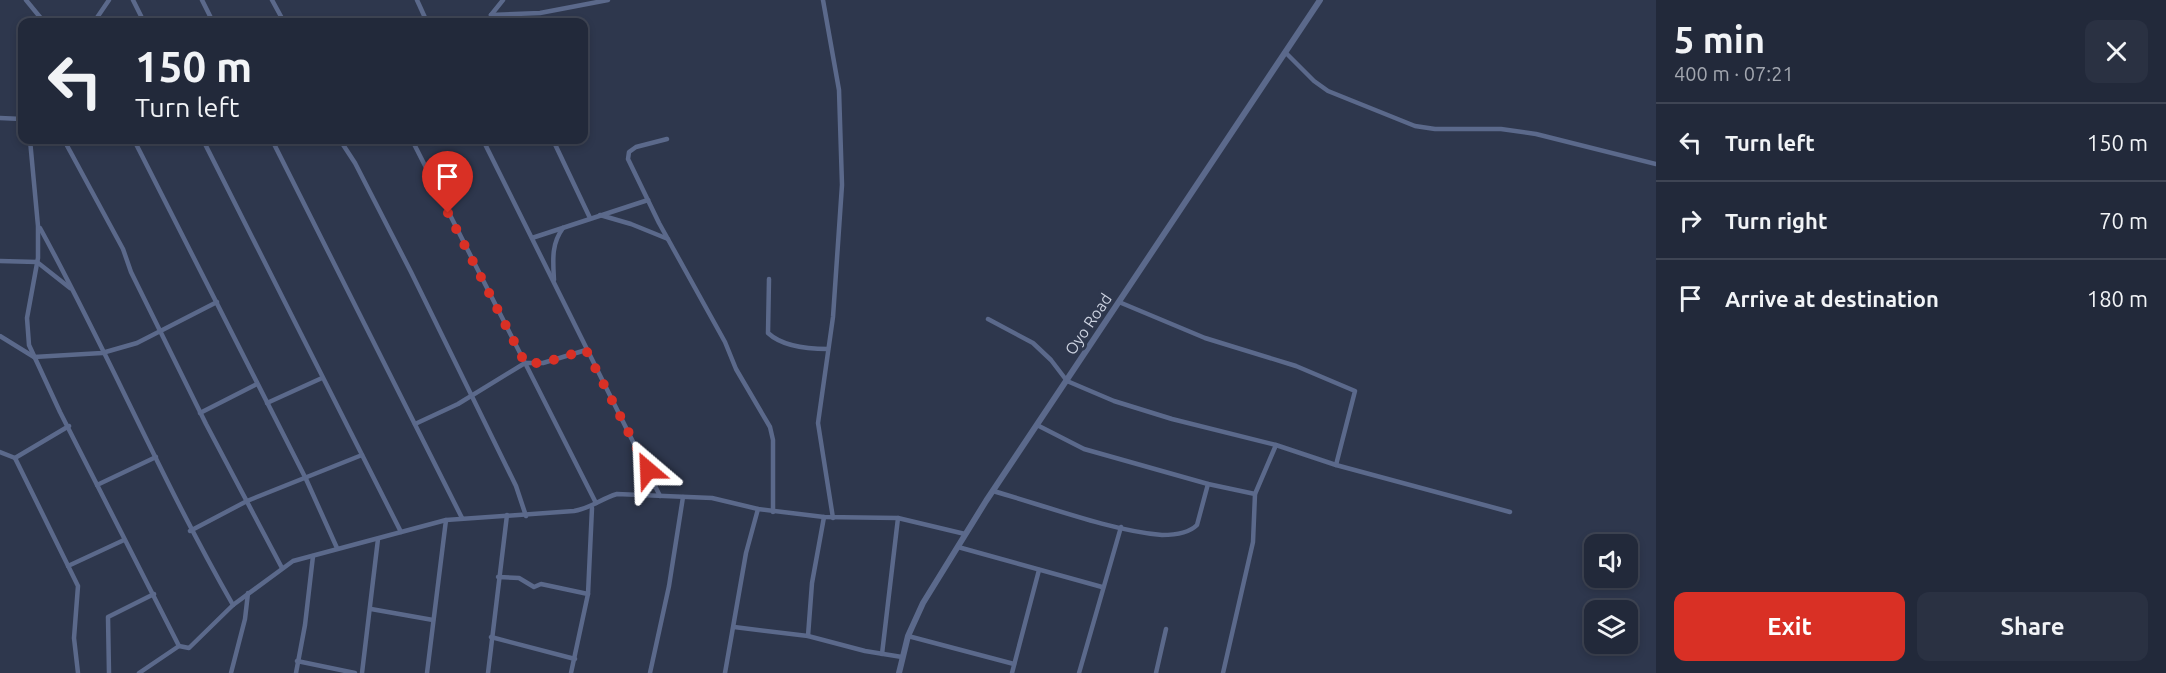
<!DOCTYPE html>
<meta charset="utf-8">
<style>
body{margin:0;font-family:Ubuntu,sans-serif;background:#2a3142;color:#f1f3f6;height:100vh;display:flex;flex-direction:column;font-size:22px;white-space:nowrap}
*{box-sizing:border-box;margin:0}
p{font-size:20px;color:#a2a6af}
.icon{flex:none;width:33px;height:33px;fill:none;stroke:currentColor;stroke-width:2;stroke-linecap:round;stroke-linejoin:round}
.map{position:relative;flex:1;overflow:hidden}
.drawer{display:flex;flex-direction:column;background:#22293a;width:510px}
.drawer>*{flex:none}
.hud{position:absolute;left:18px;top:18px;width:570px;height:126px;border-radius:12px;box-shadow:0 3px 9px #0003,0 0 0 2px #3f4554;background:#22293a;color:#f1f3f6;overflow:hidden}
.fabs{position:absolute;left:1584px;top:534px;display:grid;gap:12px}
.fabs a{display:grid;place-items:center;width:54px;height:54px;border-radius:12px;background:#22293a;box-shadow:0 3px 9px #0003,0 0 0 2px #3f4554;font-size:30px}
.pin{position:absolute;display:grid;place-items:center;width:51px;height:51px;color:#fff;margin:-62px -26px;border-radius:50% 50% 50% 0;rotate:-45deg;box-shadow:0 0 6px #0007}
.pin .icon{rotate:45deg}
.me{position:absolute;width:66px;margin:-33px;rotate:334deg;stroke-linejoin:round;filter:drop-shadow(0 0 4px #0008)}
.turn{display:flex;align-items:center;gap:21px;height:126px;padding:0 18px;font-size:27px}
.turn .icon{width:78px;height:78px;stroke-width:2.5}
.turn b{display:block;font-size:42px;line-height:51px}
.round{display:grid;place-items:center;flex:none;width:63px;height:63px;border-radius:12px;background:#2a3142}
.headline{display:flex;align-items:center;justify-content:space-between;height:102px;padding:0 18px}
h1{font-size:36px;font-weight:600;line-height:45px}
.button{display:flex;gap:12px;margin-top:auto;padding:12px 18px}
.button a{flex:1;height:69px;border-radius:12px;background:#d93025;color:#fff;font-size:24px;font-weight:600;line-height:69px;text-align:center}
.button a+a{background:#2a3142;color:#f1f3f6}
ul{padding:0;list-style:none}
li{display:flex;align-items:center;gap:18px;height:78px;padding:0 18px;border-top:2px solid #3f4554}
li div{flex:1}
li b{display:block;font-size:22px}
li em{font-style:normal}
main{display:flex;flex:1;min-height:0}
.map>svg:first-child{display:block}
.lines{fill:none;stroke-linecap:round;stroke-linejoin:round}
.minor{stroke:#5b698b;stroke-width:4.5}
.tertiary{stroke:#5b698b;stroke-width:6}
.route{stroke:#d93025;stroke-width:10;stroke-dasharray:0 18}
.labels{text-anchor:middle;stroke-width:6;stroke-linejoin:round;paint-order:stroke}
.street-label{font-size:16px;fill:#ccd2e0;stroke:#2e374d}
</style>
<main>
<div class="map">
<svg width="1656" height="673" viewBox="0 0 1656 673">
<rect width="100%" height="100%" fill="#2e374d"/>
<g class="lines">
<g class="minor">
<path d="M26 0 44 22"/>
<path d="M133 0 144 22"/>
<path d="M202 0 213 22"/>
<path d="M272 0 284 22"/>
<path d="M417 0 427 22"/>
<path d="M823 0 839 90 842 185 833 317 818 423 833 518"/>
<path d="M491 15 503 0"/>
<path d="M94 22 109 0"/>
<path d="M495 22 491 15 540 13 608 0"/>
<path d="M1285 52 1314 81 1328 91 1415 126 1435 129H1501L1536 134 1656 164"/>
<path d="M0 118 22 119"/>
<path d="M667 139 636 147 629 152 628 159 659 223 725 342 736 369 770 427 773 440V512"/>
<path d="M30 140 38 226V258L27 318 29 345 60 412 179 646"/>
<path d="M64 140 123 249 131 272 206 424 282 568"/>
<path d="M134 140 306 479 337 548"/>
<path d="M203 140 401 532"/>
<path d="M272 140 462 518"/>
<path d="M340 140 355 163 411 272 516 486 526 516"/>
<path d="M412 140 596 503"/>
<path d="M483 140 660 496"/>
<path d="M553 140 590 218"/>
<path d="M67 145 80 140"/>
<path d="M600 215 631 224 668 239"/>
<path d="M40 228C108 352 163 483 233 605"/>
<path d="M532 238 648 200"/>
<path d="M0 261 37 262 70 288"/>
<path d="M769 279 768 333C783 347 808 349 828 349"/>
<path d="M554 280C553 261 551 244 563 228"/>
<path d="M1119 302 1205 338 1296 366 1355 391 1336 465"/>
<path d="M988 319 1033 343 1051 360 1067 381 1114 401 1172 419 1276 445 1336 465 1510 512"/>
<path d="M0 336 34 357 102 353 137 343 217 302"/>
<path d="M267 403 322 378"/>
<path d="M200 413 257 384"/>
<path d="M415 424 458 404 525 363H543L586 350"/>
<path d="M1037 425 1084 449 1208 484 1255 494"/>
<path d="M0 452 15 458 69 426"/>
<path d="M15 458 78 586 74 638 78 673"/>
<path d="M97 485 156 457"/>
<path d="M993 491C1043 505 1112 531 1162 535 1173 535 1189 533 1197 525L1208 484"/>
<path d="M190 531 247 501 362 455"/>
<path d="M958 547 1102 587"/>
<path d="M68 566 124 540"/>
<path d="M498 577 519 578 534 587 541 584 588 594"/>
<path d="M371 609 433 620"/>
<path d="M734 627 808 636 865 651 902 657"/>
<path d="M808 636 812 583 824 517"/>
<path d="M908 636 1014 664"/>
<path d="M491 637 575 659"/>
<path d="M882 654 898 518"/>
<path d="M297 661 355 673"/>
<path d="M109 673 108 617 154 594"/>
<path d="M139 673 179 646 189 648 233 605 293 561 446 520 574 511C592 508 600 499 617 494L712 498 758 509 824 517 898 518 965 534"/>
<path d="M231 673 245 619 248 593"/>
<path d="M296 673 305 625 313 556"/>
<path d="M362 673 378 539"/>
<path d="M427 673 446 520"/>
<path d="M488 673 507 515"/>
<path d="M571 673 588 594 592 508"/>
<path d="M650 673 669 586 683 497"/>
<path d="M725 673 746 553 758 509"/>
<path d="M1012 673 1039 570"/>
<path d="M1079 673 1121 527"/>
<path d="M1156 673 1166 629"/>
<path d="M1223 673 1253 542 1255 494 1276 445"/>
</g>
<path class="tertiary" d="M899 673 908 636 923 603 986 501 1320 0"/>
</g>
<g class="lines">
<path class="route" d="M448 213 525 363H543L586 350 648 470"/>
</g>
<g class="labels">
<g class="street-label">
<text transform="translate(1088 324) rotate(-56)" y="6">Oyo Road</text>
</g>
</g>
</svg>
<div class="fabs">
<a><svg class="icon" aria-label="sound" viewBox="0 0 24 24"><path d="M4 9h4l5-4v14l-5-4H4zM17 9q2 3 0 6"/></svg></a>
<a><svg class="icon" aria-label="layers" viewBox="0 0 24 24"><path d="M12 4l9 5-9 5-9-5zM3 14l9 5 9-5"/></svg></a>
</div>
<div class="pin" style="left:448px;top:213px;background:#d93025"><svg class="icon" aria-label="arrive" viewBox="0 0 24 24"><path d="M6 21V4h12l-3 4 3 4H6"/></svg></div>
<svg class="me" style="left:648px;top:470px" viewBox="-20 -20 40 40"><path d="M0-17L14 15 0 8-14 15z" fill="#d93025" stroke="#fff" stroke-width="4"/></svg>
<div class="hud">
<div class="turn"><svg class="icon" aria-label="left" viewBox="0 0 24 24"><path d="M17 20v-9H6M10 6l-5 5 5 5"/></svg><div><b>150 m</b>Turn left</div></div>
</div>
</div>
<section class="drawer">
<div class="headline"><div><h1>5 min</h1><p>400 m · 07:21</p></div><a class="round"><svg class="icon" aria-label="close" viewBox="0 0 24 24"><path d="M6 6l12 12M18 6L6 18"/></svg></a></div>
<ul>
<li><svg class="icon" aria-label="left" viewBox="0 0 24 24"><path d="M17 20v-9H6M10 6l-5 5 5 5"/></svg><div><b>Turn left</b></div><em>150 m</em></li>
<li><svg class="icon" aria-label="right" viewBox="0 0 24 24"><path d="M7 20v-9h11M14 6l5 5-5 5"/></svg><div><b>Turn right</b></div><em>70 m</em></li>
<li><svg class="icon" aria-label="arrive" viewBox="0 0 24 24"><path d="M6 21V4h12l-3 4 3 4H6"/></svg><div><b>Arrive at destination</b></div><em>180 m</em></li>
</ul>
<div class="button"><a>Exit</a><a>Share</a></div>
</section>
</main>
